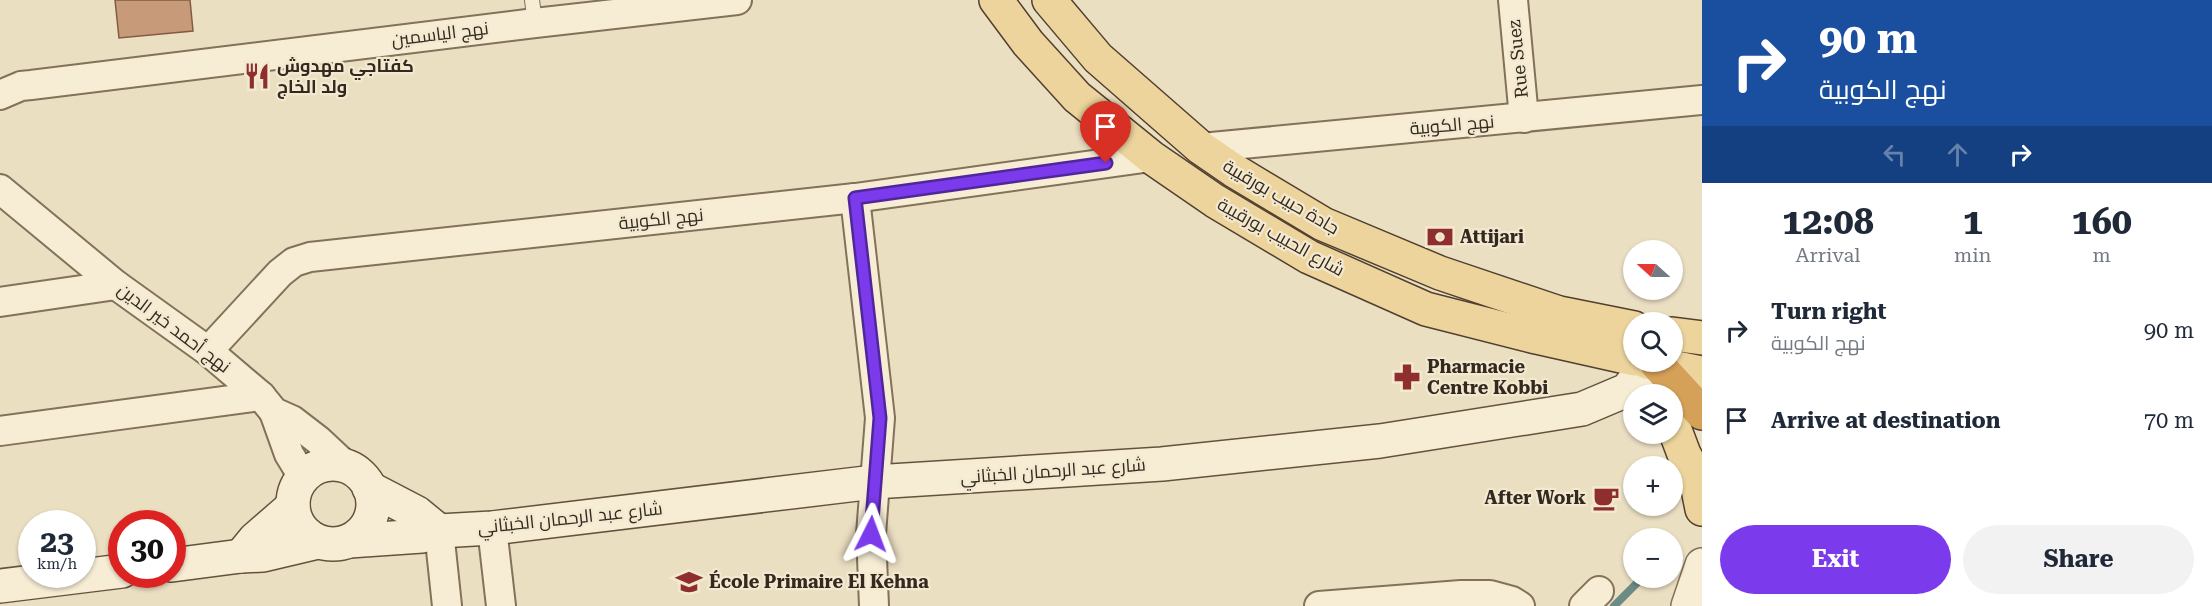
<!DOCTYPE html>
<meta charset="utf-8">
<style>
body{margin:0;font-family:"Roboto Serif",Cairo,serif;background:#f2f2f3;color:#1f2937;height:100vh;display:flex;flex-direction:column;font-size:22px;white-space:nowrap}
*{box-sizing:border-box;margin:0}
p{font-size:20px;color:#747a83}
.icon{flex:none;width:33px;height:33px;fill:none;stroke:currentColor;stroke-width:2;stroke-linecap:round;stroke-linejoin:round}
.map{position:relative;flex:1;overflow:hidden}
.side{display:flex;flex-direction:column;background:#fff;width:510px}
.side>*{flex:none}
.top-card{background:#1a4fa0;color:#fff;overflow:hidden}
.needle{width:39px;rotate:291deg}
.buttons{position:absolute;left:1623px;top:240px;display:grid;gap:12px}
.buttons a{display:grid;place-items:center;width:60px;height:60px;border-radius:50%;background:#fff;box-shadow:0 2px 4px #0004;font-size:30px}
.speed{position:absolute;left:18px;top:510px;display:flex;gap:12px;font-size:30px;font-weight:700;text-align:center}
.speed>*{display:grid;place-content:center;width:78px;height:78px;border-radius:50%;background:#fff;box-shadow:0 2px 4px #0004;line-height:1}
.speed small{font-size:15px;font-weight:400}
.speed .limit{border:9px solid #d22;background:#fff;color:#111}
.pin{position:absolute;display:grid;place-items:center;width:51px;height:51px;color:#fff;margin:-62px -26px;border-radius:50% 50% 50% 0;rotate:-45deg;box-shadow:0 0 6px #0007}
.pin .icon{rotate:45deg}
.me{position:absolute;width:66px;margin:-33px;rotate:3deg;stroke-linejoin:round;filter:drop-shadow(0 0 4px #0008)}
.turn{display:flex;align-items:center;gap:21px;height:126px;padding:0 18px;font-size:27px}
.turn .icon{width:78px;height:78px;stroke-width:2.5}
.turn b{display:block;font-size:42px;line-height:51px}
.lanes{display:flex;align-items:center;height:57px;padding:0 18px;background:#0003;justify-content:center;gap:30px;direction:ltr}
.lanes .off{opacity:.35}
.eta{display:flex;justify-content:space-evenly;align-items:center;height:102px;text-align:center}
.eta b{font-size:36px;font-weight:700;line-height:42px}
.primary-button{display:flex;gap:12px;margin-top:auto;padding:12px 18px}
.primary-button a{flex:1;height:69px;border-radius:36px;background:#7c3aed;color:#fff;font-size:24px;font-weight:700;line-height:69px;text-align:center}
.primary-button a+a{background:#f2f2f3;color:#1f2937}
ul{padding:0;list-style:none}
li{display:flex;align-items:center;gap:18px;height:90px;padding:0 18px}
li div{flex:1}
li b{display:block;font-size:22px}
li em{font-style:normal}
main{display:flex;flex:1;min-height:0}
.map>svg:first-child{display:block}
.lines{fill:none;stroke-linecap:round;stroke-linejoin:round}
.stream{stroke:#6c8b84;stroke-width:8}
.building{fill:#c79b7a;stroke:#815c42;stroke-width:1.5}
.service-casing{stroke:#83715a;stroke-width:16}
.minor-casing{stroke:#83715a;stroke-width:32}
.tertiary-casing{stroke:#83715a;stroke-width:36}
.secondary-casing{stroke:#65523e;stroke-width:36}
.primary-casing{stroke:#513f2f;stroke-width:36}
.motorway-casing{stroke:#513f2f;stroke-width:36}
.service{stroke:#f6edd4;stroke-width:14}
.minor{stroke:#f6edd4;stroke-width:28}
.tertiary{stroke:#f6edd4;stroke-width:33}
.secondary{stroke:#f6edd4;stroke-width:33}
.primary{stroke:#ecd49c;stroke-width:33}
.motorway{stroke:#d5a057;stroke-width:33}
.route-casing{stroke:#51269a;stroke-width:15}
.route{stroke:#7c3aed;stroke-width:10}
.labels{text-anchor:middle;stroke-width:4.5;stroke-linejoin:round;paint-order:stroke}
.street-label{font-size:18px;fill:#34291e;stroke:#f3e9d1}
.poi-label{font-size:18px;font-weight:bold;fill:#34291e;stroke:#f3e9d1;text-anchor:start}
</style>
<main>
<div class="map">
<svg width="1702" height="606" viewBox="0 0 1702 606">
<rect width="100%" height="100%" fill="#ebdfc2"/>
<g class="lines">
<path class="stream" d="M1614 606 1642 578"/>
</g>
<path class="building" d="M115 0H190L193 31 119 38Z"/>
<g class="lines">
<g class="service-casing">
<path id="service" d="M532 0 535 23"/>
</g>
<g class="minor-casing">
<g id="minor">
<path d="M1513 0 1524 118"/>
<path d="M0 95 21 86 31 85 535 23 737 0"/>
<path d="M1201 148 1702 100"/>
<path d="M0 189 116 285 208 351 261 396 274 412 292 420 318 440 347 467"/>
<path d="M855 198 880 418 871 534 874 606"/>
<path d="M0 302 116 285"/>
<path d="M208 351 280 273 294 262 310 257 855 198 1151 157"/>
<path d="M274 412 289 454 303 477"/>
<path d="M0 431 261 396"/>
<path d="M492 528 501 606"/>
<path d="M439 531 447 606"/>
<path d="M1319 606 1461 595H1490L1512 601 1520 606"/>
<path d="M1584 606 1599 591"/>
</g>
</g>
<g class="tertiary-casing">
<path id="tertiary" d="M1688 606 1702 565"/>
</g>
<g class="secondary-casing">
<g id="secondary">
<circle cx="333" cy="504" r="40"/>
<path d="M369 488 417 513 439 531"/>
<path d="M349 541 422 536 439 531 492 528 874 482 1162 464 1380 441 1582 409 1627 390 1649 362"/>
<path d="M241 556 255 539 293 506"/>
<path d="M172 565 241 556 263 555 318 542"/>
<path d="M0 586 122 571"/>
</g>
</g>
<g class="primary-casing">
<g id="primary">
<path d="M996 0 1028 43 1077 97 1151 157 1215 201 1309 257 1426 309 1536 337 1634 359"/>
<path d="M1049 0 1098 58 1201 148 1233 170 1323 224 1440 273 1559 313 1634 328"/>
<path d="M1672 334 1702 338"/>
<path d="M1647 362 1702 373"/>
<path d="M1672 422 1684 454 1695 474 1702 509"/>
</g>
</g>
<g class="motorway-casing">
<path id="motorway" d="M1657 364 1702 413"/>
</g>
<use href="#service" class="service"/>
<use href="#minor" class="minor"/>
<use href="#tertiary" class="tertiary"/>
<use href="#secondary" class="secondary"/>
<use href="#primary" class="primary"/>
<use href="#motorway" class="motorway"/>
</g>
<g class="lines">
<g class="route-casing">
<path id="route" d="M871 534 880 418 855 198 1106 163"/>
</g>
<use href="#route" class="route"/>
</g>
<defs>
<g id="restaurant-bare" transform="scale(2.07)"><path d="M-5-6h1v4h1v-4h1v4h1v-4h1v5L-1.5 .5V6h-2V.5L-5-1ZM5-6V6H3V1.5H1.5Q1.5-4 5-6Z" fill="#8e2f2e" stroke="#f3e9d1" stroke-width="2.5" paint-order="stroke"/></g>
<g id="bank-bare" transform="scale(2.07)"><path d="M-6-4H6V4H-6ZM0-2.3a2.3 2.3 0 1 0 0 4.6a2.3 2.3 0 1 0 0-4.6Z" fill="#8e2f2e" stroke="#f3e9d1" stroke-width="2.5" paint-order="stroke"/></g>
<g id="pharmacy-bare" transform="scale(2.07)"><path d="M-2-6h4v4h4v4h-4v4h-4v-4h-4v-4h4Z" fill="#8e2f2e" stroke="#f3e9d1" stroke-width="2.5" paint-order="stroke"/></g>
<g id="cafe-bare" transform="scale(2.07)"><path d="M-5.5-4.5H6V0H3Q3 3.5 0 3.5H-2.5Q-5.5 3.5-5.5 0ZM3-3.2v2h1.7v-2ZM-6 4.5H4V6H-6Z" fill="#8e2f2e" stroke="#f3e9d1" stroke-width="2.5" paint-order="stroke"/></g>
<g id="school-bare" transform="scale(2.07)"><path d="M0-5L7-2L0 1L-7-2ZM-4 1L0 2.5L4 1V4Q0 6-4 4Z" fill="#8e2f2e" stroke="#f3e9d1" stroke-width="2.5" paint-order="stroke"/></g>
</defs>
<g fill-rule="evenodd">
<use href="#restaurant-bare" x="257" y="76"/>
<use href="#bank-bare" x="1440" y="237"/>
<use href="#pharmacy-bare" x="1407" y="377"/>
<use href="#cafe-bare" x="1606" y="498"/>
<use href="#school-bare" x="689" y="582"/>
</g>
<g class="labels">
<g class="street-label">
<text transform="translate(440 34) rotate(-7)" y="6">نهج الياسمين</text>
<text transform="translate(1518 59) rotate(-96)" y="6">Rue Suez</text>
<text transform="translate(1452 125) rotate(-5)" y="6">نهج الكوبية</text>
<text transform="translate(1281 197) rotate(30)" y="6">جادة حبيب بورقيبة</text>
<text transform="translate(661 219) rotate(-6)" y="6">نهج الكوبية</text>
<text transform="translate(1281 237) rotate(29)" y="6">شارع الحبيب بورقيبة</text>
<text transform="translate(174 328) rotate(37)" y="6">نهج أحمد خير الدين</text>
<text transform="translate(1053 471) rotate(-4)" y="6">شارع عبد الرحمان الخبثاني</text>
<text transform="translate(570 518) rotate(-6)" y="6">شارع عبد الرحمان الخبثاني</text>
</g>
<g class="poi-label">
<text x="277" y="72">كفتاجي مهدوش<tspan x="277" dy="21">ولد الخاج</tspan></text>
<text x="1460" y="243">Attijari</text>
<text x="1427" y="373">Pharmacie<tspan x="1427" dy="21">Centre Kobbi</tspan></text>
<text x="1586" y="504" text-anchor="end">After Work</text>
<text x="709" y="588">École Primaire El Kehna</text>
</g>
</g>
</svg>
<div class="buttons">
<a><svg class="needle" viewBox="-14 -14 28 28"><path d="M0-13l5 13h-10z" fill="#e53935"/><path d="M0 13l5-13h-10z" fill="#747a83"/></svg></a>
<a><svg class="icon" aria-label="search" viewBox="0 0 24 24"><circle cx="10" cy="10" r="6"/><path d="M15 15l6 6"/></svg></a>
<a><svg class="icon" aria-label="layers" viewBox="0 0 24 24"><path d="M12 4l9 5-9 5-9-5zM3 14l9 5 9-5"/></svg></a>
<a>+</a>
<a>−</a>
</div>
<div class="speed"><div>23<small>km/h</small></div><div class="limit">30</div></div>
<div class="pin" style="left:1106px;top:163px;background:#d93025"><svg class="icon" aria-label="arrive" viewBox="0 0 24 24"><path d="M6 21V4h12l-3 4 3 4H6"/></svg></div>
<svg class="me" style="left:871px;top:534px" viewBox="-20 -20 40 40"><path d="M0-17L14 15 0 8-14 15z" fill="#7c3aed" stroke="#fff" stroke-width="4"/></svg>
</div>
<section class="side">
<div class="top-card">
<div class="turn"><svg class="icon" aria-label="right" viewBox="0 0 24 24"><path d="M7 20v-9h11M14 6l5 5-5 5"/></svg><div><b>90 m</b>نهج الكوبية</div></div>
<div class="lanes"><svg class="icon off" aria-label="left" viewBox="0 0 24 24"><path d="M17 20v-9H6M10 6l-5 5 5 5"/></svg><svg class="icon off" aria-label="ahead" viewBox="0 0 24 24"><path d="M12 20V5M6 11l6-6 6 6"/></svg><svg class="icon" aria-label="right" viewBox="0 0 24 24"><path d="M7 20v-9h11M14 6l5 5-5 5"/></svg></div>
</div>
<div class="eta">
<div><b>12:08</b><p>Arrival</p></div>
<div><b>1</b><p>min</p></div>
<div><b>160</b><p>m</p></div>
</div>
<ul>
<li><svg class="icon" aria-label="right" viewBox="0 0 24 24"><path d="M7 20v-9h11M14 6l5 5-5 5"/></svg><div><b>Turn right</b><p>نهج الكوبية</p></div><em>90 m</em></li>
<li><svg class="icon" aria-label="arrive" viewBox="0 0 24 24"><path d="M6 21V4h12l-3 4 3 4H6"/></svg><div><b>Arrive at destination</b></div><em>70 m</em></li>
</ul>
<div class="primary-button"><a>Exit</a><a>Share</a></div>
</section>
</main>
